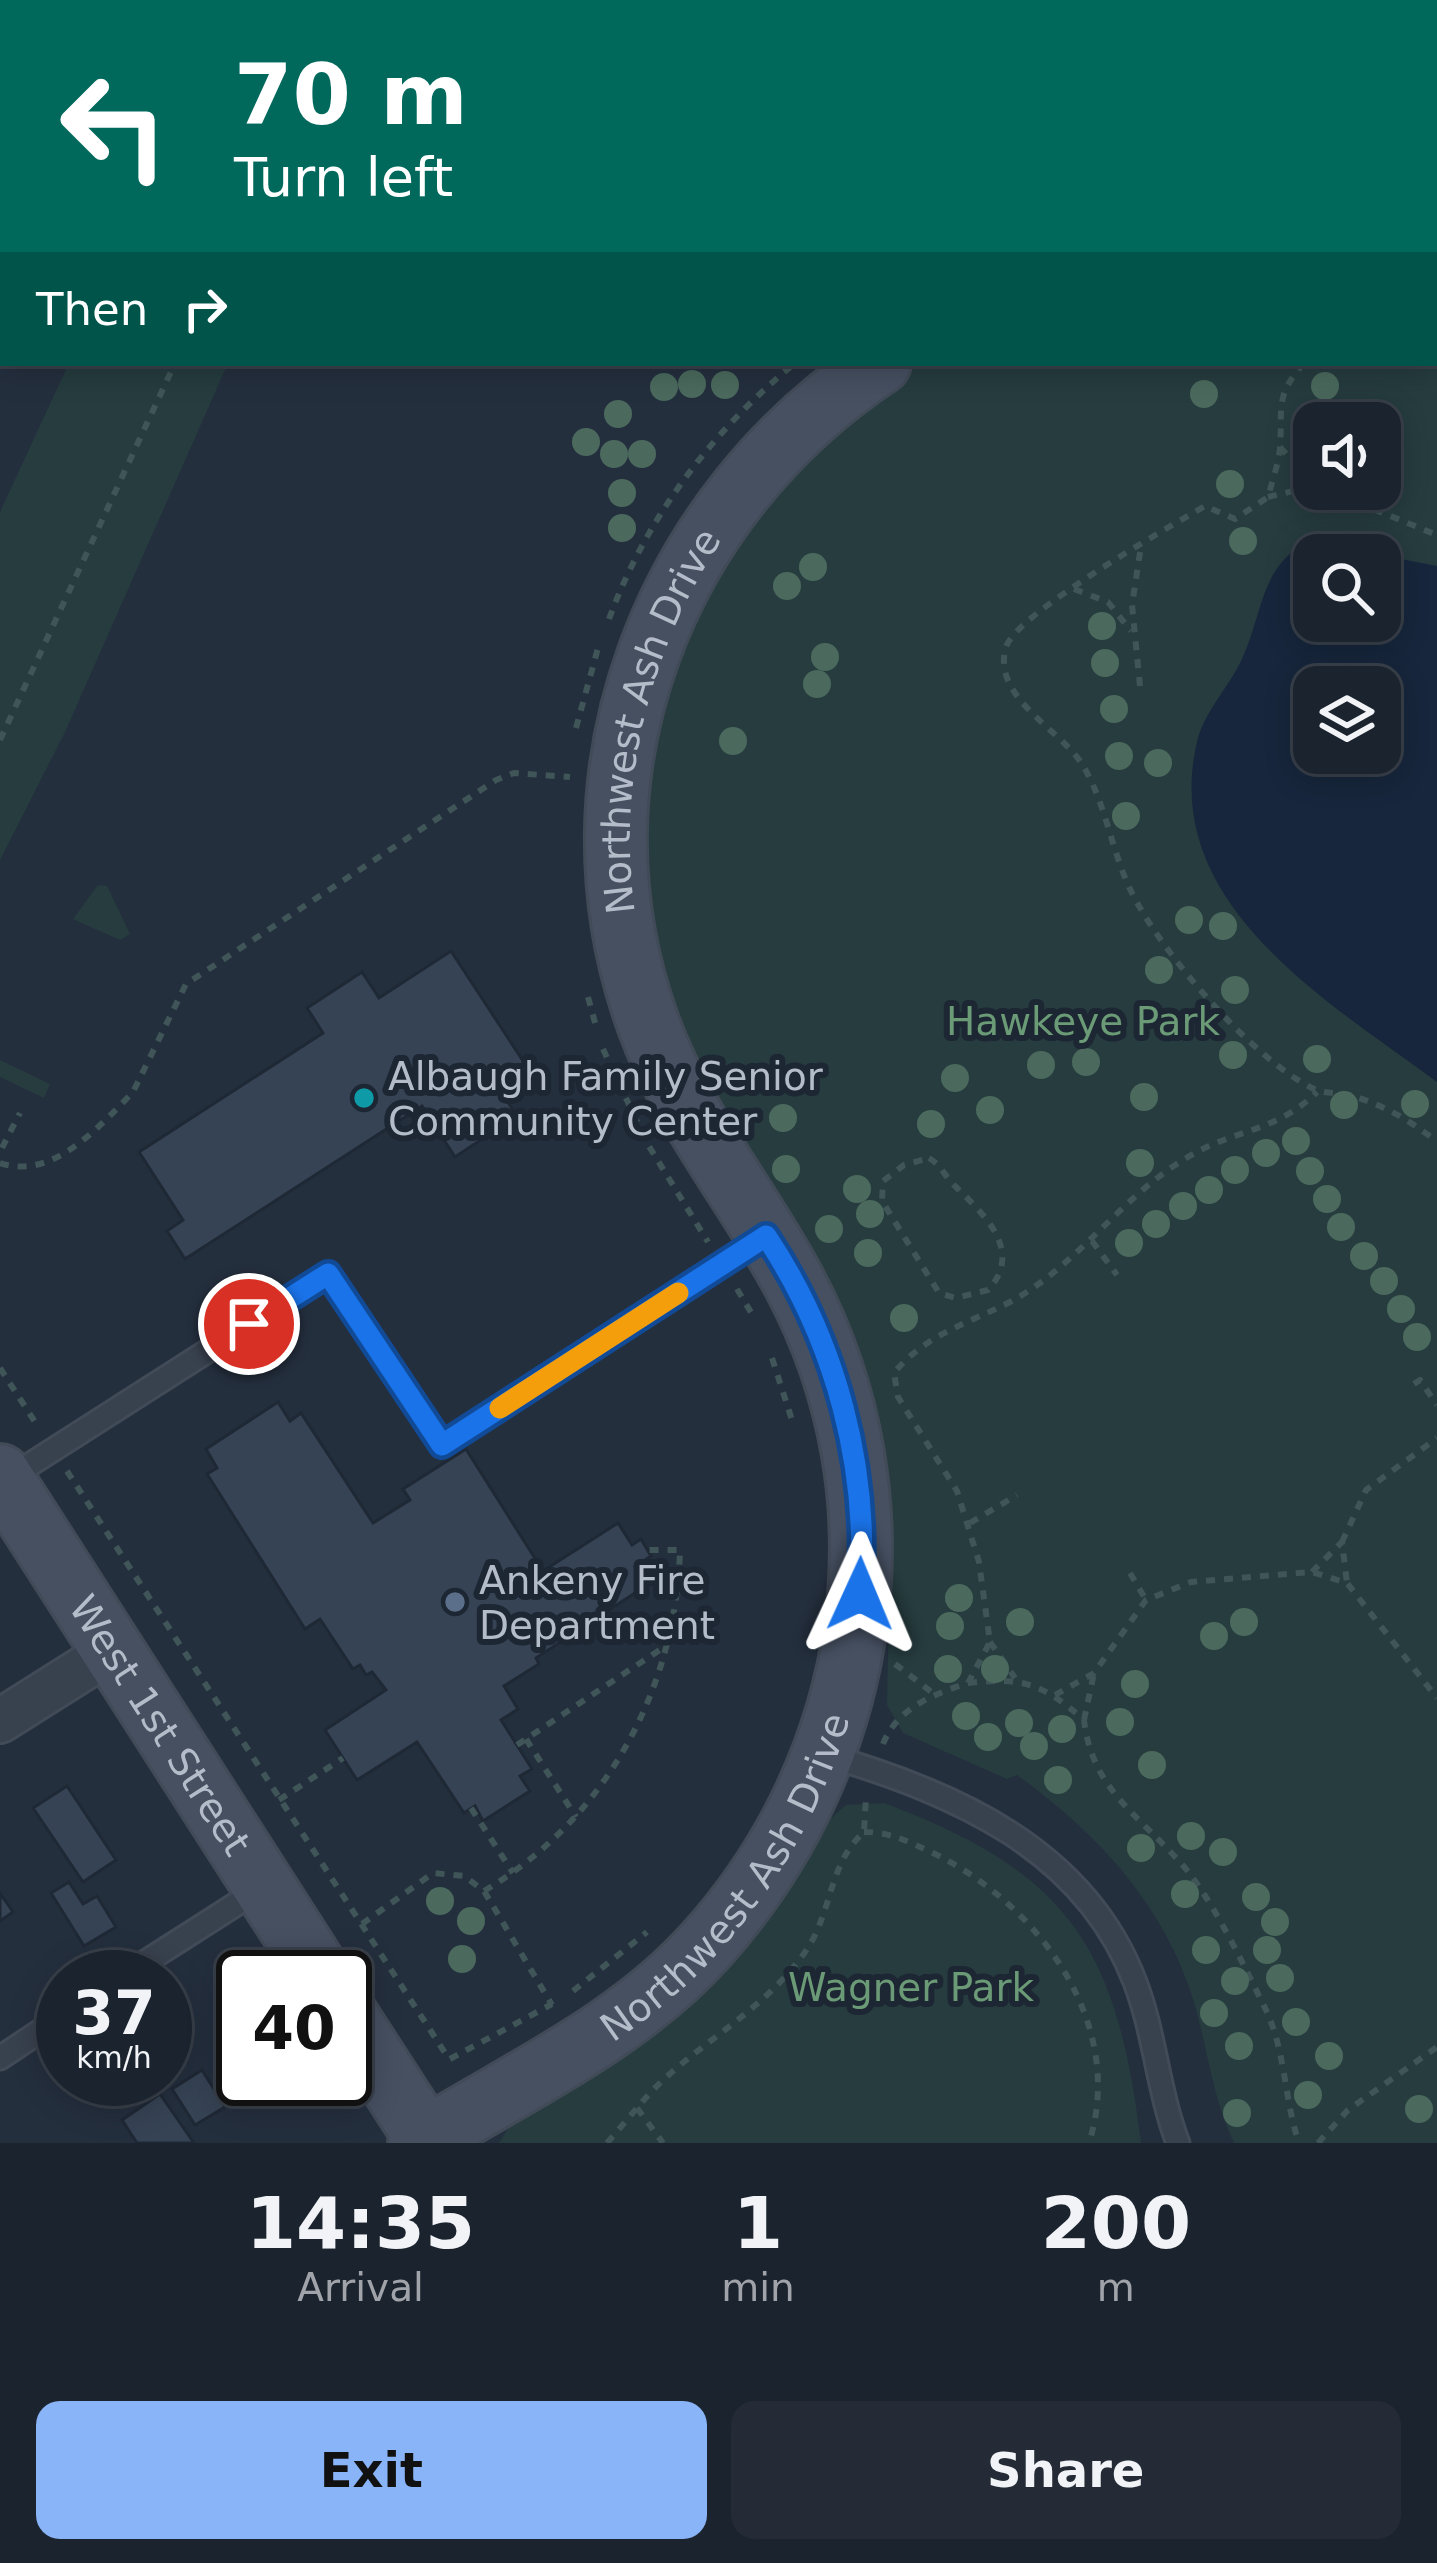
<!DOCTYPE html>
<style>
body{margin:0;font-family:"DejaVu Sans",sans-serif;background:#242b36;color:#f1f3f6;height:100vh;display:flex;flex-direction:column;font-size:45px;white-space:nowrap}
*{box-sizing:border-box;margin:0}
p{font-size:39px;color:#a0a4aa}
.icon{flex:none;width:66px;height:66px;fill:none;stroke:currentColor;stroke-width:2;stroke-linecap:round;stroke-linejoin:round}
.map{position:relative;height:2143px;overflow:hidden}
.drawer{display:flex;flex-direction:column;background:#1b232e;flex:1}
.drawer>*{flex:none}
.hud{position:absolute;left:0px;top:0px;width:1437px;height:366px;box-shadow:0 6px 30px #0003,0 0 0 3px #39404a;background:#00695c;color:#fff;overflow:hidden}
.controls{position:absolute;left:1293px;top:402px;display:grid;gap:24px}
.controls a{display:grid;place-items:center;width:108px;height:108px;border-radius:24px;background:#1b232e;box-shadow:0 6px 30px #0003,0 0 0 3px #39404a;font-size:60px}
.speed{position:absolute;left:36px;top:1950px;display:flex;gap:24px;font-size:60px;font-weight:700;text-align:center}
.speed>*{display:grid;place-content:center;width:156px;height:156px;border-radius:50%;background:#1b232e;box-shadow:0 6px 30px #0003,0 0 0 3px #39404a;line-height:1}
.speed small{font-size:30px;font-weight:400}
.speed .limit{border:6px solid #111;border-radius:18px;background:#fff;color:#111}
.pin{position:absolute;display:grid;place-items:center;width:102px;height:102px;color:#fff;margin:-51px;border:6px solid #fff;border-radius:50%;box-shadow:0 3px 12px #0007}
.me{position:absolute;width:132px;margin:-66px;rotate:1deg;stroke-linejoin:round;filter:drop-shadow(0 0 9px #0008)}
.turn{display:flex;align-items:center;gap:42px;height:252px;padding:0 36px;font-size:54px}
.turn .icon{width:156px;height:156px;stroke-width:2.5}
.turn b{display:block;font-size:84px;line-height:102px}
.then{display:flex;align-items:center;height:114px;padding:0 36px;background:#0003;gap:24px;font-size:45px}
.eta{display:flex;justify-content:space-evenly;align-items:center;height:204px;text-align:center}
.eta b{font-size:72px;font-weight:600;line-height:84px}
.button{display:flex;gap:24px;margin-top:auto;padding:24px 36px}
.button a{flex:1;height:138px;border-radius:24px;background:#8ab4f8;color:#111;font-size:48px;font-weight:600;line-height:138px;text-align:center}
.button a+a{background:#242b36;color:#f1f3f6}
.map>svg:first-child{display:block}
.green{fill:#263c3f;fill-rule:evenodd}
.water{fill:#17263c;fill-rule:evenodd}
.building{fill:#364354;stroke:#1f2835;stroke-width:3}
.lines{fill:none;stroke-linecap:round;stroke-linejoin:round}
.lane-casing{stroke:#414a57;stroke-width:27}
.street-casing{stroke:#414a57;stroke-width:48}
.secondary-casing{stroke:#414a57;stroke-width:66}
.path{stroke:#3f5557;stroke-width:6;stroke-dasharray:9 9;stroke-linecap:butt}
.lane{stroke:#38414e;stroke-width:21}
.street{stroke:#38414e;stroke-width:42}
.secondary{stroke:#465061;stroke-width:60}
.tree{fill:#4b6a5d}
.route-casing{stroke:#114b97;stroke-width:30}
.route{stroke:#1a73e8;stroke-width:21}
.slow{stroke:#f59e0b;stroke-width:21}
.culture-dot{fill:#0f9aa8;stroke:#1d2633;stroke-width:4.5}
.service-dot{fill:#5c6f8a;stroke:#1d2633;stroke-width:4.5}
.labels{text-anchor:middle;stroke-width:12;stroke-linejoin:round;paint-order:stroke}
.street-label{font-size:39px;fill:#b4bcc9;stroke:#1d2633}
.park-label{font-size:39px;fill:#6b9a76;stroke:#1d2633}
.poi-label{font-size:39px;fill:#b4bcc9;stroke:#1d2633;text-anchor:start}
</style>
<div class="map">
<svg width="1437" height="2143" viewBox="0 0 1437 2143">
<rect width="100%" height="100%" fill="#242f3e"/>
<g class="green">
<path d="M1437 28V2143H1234C1212 2096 1208 2051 1194 2002 1164 1904 1098 1834 1017 1775L1007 1779 903 1733 887 1705 891 1523 876 1411 856 1343 820 1270 689 1063 643 893V805L655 724 676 653 737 528 880 388 920 363H1434ZM1314 423H1380V489H1314ZM1314 555H1380V621H1314ZM1314 687H1380V753H1314Z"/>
<path d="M69 363H228L65 732 0 860V512Z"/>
<path d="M98 885 107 886 130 934 120 940 73 919Z"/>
<path d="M0 1060 50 1084 44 1098 0 1077Z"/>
<path d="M884 1803C1071 1873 1117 1948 1141 2143H499L515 2118 755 1931 792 1882 830 1819 846 1805Z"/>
</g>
<path class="water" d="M1322 537 1378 555H1314V621H1380V555L1437 566V1082C1328 1001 1156 902 1198 738 1206 710 1230 685 1242 659 1265 609 1260 556 1322 537ZM1314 687H1380V753H1314Z"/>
<g class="building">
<path d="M62 0H123L60 3Z"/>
<path d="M3 153V257L0 255Z"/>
<path d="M451 951 529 1070 500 1090 517 1116 455 1157 422 1106 185 1259 167 1231 183 1220 139 1152 323 1033 307 1008 362 972 379 998Z"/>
<path d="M278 1402 290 1421 301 1413 373 1523 410 1500 403 1489 466 1449 543 1571 618 1523 632 1545 641 1539 651 1556 635 1567 647 1585 536 1658 539 1664 504 1686 518 1709 501 1720 532 1769 520 1776 530 1791 483 1821 475 1806 464 1813 417 1742 357 1780 325 1730 386 1690 372 1672 366 1675 360 1665 353 1669 320 1619 305 1629 207 1474 217 1468 206 1449Z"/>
<path d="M67 1786 116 1860 83 1882 33 1808Z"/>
<path d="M69 1882 83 1904 97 1896 116 1927 84 1946 51 1893Z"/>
<path d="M0 1893 13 1912 0 1921Z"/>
<path d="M202 2070 225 2107 195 2125 172 2089Z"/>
<path d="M160 2094 194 2143H137L122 2120Z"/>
</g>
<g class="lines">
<g class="lane-casing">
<g id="lane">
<path d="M9 1478 328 1274 442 1445 766 1236"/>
<path d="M826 1755C954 1793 1084 1848 1135 1982 1155 2034 1158 2091 1178 2143"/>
<path d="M122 1977 263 1887"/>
<path d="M0 2058 63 2016"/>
</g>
</g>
<g class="street-casing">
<path id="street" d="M0 1721 111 1651"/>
</g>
<g class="secondary-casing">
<g id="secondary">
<path d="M1427 3 1432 0"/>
<path id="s1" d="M0 1475 322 1977"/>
<path d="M345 2013 429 2143"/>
<path id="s2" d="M419 2143C517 2082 629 2032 707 1944 870 1762 911 1501 794 1282 747 1194 682 1118 648 1023 558 773 664 506 880 363"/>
</g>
</g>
<g class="path">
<path d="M331 3 332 0"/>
<path d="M1342 3 1347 0"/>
<path d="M1304 363C1274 397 1283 407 1280 447 1279 463 1272 481 1268 497L1235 519 1205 506C1169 527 1016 614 1006 647 991 697 1060 729 1082 764 1106 803 1111 850 1131 891 1160 951 1253 1060 1314 1089 1324 1094 1338 1092 1350 1095 1383 1105 1410 1120 1437 1142"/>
<path d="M1280 447 1314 485"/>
<path d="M1324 489 1437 535"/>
<path d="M1268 497 1314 486"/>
<path d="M1074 589 1108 602 1131 631"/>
<path d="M609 619C646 518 712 431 795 363"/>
<path d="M1140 686 1132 605 1141 546"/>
<path d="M576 728 598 648"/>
<path d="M0 740 175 363"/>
<path d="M588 997 597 1030"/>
<path d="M603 1049 647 1143 708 1242"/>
<path d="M2 1148 20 1113"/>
<path d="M929 1158C941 1165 945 1177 955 1186 982 1213 1025 1250 988 1290L956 1298 939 1293 882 1201 883 1181 904 1165Z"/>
<path d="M0 1163C52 1181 99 1127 133 1092L186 984 496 780 514 773 570 777"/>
<path d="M1092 1241 1117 1275"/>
<path d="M737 1289 755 1319"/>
<path d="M772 1358 792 1420"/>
<path d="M0 1368 37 1425"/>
<path d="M1414 1384 1420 1380 1437 1405"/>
<path d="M67 1471 449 2059"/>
<path d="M970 1523 1017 1495"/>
<path d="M1342 1542 1366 1490 1437 1438"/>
<path d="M1312 1572 1342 1542 1347 1583"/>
<path d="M1130 1573 1146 1600"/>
<path d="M990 1642 1015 1678"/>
<path d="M895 1664 934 1694"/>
<path d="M968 1683C1023 1677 1042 1683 1084 1720 1092 1788 1136 1813 1178 1860 1211 1895 1244 1966 1266 2010 1286 2053 1284 2099 1299 2143"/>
<path d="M1055 1695 1094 1673 1146 1600 1191 1582 1312 1572 1347 1583 1437 1698"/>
<path d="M1084 1720 1094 1673"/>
<path d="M526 1739 576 1817"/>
<path d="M883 1744C897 1708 934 1694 968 1683L990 1642 979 1562 957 1491 898 1397 894 1373C926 1334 967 1324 1010 1302 1079 1265 1121 1196 1188 1157 1234 1129 1275 1133 1317 1092"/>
<path d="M517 1745 664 1647"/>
<path d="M279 1800 343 1758"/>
<path d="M471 1808 513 1873"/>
<path d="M864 1832C891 1832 909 1842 933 1853 1038 1904 1127 2023 1089 2143"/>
<path d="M484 1891C606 1819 676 1689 680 1550H647"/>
<path d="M362 1924 433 1873 464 1876 484 1891 552 2005"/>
<path d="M573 1991 647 1932"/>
<path d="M450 2059 552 2004"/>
<path d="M637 2108 663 2143"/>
<path d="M607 2143C626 2122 643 2099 663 2080 710 2037 765 2007 803 1955 833 1915 827 1865 864 1832L866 1796"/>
<path d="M1318 2143 1348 2110 1437 2047"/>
</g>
<use href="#lane" class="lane"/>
<use href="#street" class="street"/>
<use href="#secondary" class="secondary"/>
</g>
<g class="tree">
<circle cx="692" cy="384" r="14"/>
<circle cx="725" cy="385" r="14"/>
<circle cx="1325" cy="386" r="14"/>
<circle cx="664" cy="387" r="14"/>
<circle cx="1204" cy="394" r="14"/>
<circle cx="618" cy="414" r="14"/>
<circle cx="586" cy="442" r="14"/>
<circle cx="614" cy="454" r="14"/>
<circle cx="642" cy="454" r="14"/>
<circle cx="1230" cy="484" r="14"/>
<circle cx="622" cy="493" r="14"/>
<circle cx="622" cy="528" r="14"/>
<circle cx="1243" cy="541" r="14"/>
<circle cx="813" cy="567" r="14"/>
<circle cx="787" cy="586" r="14"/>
<circle cx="1102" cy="626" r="14"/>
<circle cx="825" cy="657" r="14"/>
<circle cx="1105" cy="663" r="14"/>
<circle cx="817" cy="684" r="14"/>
<circle cx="1114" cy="709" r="14"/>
<circle cx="733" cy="741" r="14"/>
<circle cx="1119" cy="756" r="14"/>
<circle cx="1158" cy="763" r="14"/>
<circle cx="1126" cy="816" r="14"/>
<circle cx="1189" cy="920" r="14"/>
<circle cx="1223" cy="926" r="14"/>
<circle cx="1159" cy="970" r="14"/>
<circle cx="1235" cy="990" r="14"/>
<circle cx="1233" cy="1055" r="14"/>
<circle cx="1317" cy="1059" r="14"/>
<circle cx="1086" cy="1062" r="14"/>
<circle cx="1041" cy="1065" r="14"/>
<circle cx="955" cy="1078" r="14"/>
<circle cx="1144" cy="1097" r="14"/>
<circle cx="1415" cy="1104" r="14"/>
<circle cx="1344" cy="1105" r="14"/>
<circle cx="990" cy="1110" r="14"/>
<circle cx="783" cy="1118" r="14"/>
<circle cx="931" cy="1124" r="14"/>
<circle cx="1296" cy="1141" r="14"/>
<circle cx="1266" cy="1153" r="14"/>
<circle cx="1140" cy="1163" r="14"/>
<circle cx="786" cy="1169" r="14"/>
<circle cx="1235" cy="1170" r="14"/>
<circle cx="1310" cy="1171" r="14"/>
<circle cx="857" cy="1189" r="14"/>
<circle cx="1209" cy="1190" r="14"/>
<circle cx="1327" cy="1199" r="14"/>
<circle cx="1183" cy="1206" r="14"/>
<circle cx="870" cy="1214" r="14"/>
<circle cx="1156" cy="1224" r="14"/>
<circle cx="1341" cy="1227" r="14"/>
<circle cx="829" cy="1229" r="14"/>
<circle cx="1129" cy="1243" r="14"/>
<circle cx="868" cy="1253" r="14"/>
<circle cx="1364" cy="1256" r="14"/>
<circle cx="1384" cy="1281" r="14"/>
<circle cx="1401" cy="1309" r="14"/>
<circle cx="904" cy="1318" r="14"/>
<circle cx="1417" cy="1337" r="14"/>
<circle cx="959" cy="1598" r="14"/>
<circle cx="1020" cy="1622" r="14"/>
<circle cx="1244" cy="1622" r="14"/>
<circle cx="950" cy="1626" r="14"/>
<circle cx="1214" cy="1636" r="14"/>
<circle cx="948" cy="1669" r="14"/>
<circle cx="995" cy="1669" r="14"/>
<circle cx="1135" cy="1684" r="14"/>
<circle cx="966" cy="1716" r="14"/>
<circle cx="1120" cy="1722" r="14"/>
<circle cx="1019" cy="1723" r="14"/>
<circle cx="1062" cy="1729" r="14"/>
<circle cx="988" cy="1737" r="14"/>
<circle cx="1034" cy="1746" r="14"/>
<circle cx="1152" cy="1765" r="14"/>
<circle cx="1058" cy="1780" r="14"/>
<circle cx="1191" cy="1836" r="14"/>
<circle cx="1141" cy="1848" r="14"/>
<circle cx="1223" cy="1852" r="14"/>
<circle cx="1185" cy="1894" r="14"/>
<circle cx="1256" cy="1897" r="14"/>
<circle cx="440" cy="1901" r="14"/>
<circle cx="471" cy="1921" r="14"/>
<circle cx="1275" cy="1922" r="14"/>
<circle cx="1206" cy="1950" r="14"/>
<circle cx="1267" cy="1950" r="14"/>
<circle cx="462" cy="1959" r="14"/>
<circle cx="1280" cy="1978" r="14"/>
<circle cx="1235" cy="1981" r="14"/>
<circle cx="1214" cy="2013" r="14"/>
<circle cx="1296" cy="2022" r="14"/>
<circle cx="1239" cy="2046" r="14"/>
<circle cx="1329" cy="2056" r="14"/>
<circle cx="1308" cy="2095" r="14"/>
<circle cx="1419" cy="2109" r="14"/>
<circle cx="1237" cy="2113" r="14"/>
</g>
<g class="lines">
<g class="route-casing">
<path id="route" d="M249 1324 328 1274 442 1445 766 1236C836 1341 870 1469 860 1594"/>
</g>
<use href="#route" class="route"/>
<path class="slow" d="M500 1408 678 1293"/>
</g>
<circle class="culture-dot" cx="364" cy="1098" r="12"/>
<circle class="service-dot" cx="455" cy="1602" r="12"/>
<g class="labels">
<g class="street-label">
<text dy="14" stroke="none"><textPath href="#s2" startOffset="1674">Northwest Ash Drive</textPath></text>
<text dy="14" stroke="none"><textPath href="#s1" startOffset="297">West 1st Street</textPath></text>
<text dy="14" stroke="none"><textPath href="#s2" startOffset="417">Northwest Ash Drive</textPath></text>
</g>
<g class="park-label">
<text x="1083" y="1035">Hawkeye Park</text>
<text x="911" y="2001">Wagner Park</text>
</g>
<g class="poi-label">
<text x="388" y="1090">Albaugh Family Senior<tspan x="388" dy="45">Community Center</tspan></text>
<text x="479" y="1594">Ankeny Fire<tspan x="479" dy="45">Department</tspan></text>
</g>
</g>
</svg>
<div class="controls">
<a><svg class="icon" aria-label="sound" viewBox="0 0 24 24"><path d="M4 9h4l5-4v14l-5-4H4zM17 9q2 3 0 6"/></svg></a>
<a><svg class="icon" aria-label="search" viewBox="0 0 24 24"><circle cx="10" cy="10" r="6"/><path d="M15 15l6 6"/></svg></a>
<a><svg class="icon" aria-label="layers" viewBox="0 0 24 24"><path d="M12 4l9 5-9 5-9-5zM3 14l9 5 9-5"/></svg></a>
</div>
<div class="speed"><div>37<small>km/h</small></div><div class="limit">40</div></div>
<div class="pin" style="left:249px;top:1324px;background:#d93025"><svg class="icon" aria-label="arrive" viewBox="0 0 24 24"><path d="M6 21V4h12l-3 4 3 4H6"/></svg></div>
<svg class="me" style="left:860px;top:1594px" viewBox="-20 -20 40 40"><path d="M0-17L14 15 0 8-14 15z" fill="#1a73e8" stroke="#fff" stroke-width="4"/></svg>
<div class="hud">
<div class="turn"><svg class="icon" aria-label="left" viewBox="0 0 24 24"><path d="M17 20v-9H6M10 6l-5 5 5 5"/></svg><div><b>70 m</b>Turn left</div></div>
<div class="then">Then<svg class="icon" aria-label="right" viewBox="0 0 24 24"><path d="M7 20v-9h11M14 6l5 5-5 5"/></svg></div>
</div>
</div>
<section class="drawer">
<div class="eta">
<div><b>14:35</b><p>Arrival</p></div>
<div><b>1</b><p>min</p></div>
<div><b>200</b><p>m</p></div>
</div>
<div class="button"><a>Exit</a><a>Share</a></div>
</section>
